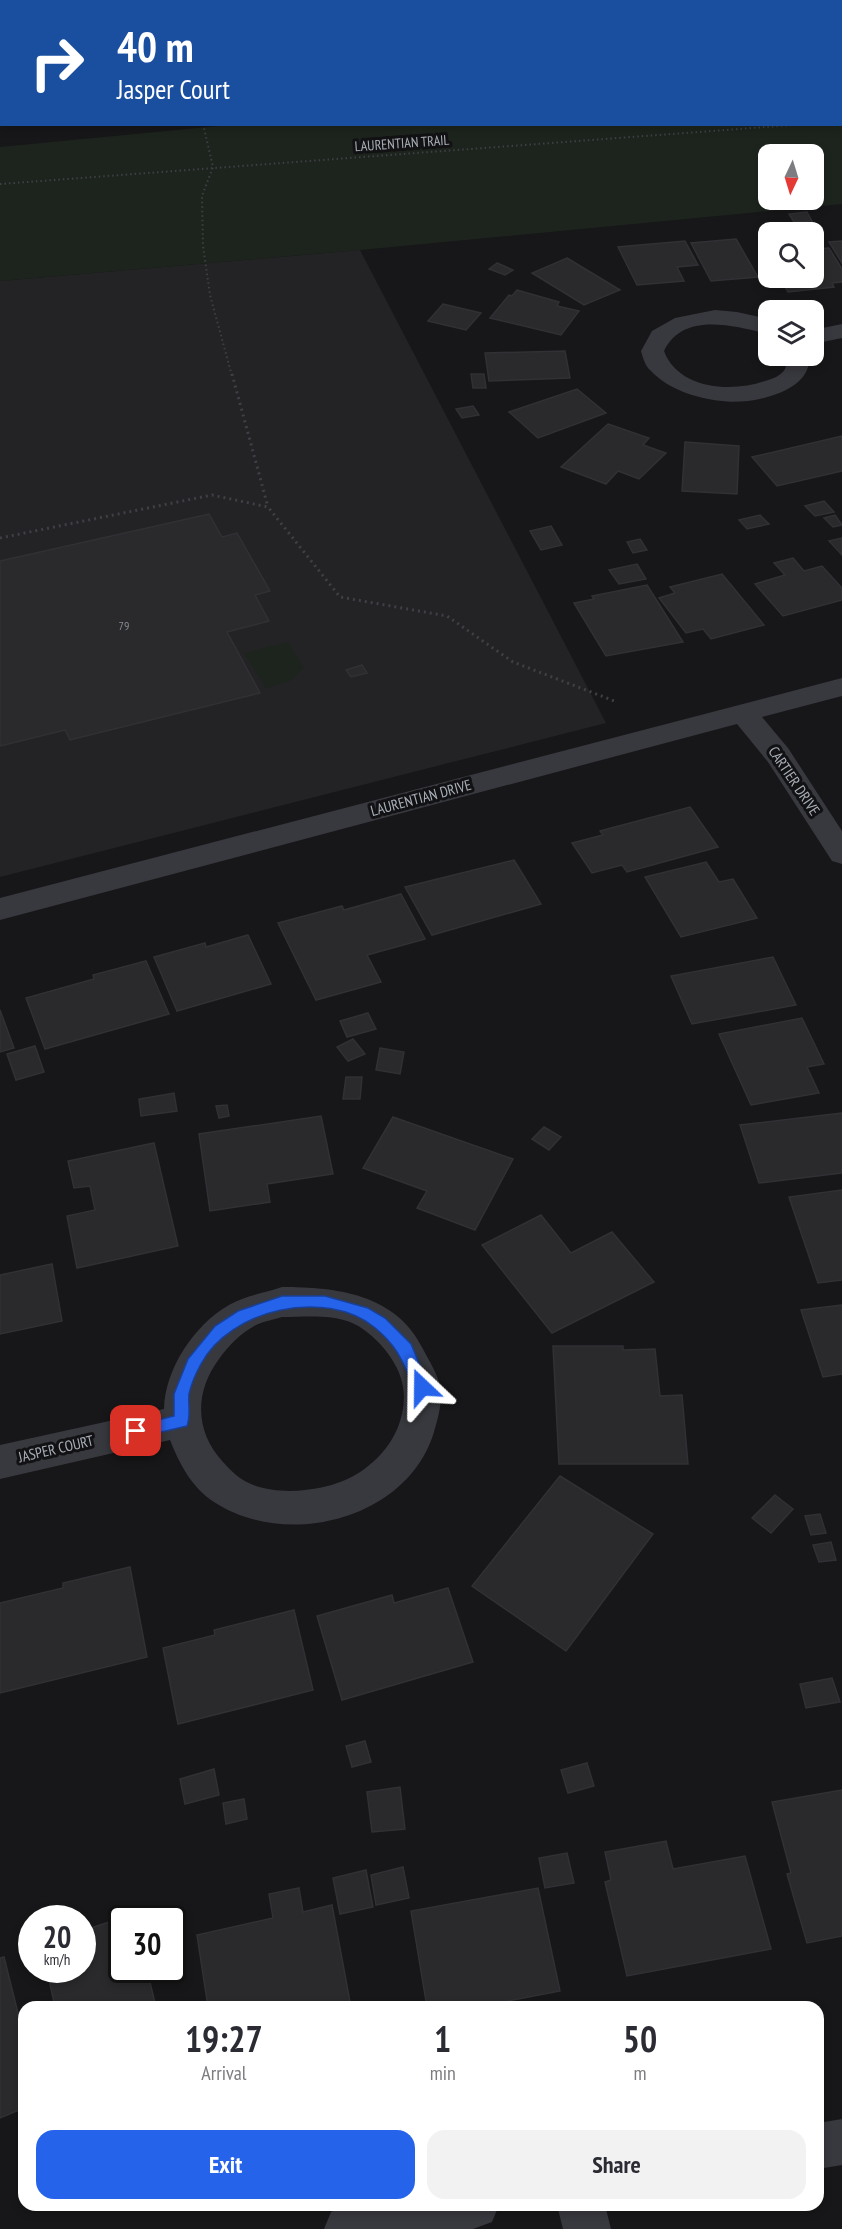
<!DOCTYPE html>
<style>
body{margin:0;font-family:"PT Sans Narrow",sans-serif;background:#f2f2f3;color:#2b2b33;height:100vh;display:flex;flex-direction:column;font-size:22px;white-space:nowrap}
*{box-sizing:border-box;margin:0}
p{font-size:20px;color:#7c7c81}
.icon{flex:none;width:33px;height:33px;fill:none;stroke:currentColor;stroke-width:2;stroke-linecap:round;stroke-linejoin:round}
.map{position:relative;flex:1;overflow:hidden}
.drawer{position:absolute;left:18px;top:2001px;width:806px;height:210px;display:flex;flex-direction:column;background:#fff;border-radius:18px;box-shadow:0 3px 9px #0003}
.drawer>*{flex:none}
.top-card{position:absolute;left:0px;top:0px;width:843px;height:126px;box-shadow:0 3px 9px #0003;background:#1a4fa0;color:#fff;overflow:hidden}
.needle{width:39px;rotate:184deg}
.buttons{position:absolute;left:758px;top:144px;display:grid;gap:12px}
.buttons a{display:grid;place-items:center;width:66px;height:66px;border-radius:12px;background:#fff;box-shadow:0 3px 9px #0003;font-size:30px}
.speed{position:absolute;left:18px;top:1905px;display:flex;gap:12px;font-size:30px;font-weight:700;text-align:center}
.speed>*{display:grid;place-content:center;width:78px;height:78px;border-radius:50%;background:#fff;box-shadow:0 3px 9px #0003;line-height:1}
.speed small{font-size:15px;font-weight:400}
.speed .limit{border:3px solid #111;border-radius:9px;background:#fff;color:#111}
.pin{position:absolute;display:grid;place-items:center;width:51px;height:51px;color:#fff;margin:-26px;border-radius:12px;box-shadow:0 3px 9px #0006}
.me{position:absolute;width:66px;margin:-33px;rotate:337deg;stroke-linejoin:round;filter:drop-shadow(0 0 4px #0008)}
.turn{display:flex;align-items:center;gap:21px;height:126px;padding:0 18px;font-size:27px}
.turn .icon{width:78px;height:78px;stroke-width:2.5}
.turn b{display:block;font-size:42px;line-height:51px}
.eta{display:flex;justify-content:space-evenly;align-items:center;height:102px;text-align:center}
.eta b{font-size:36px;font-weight:800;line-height:42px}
.button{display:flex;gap:12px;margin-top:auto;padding:12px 18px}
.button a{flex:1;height:69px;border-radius:18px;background:#2563eb;color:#fff;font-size:24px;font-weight:800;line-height:69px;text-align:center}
.button a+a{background:#f2f2f3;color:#2b2b33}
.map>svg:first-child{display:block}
.built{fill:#232326}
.green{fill:#1d241d;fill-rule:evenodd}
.building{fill:#2a2a2d;stroke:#313135;stroke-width:1.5}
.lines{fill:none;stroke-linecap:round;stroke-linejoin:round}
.path-far1{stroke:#3e4045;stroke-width:2;stroke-dasharray:1.5 3;stroke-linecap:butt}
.path{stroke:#3e4045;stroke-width:3;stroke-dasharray:2 4;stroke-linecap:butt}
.minor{fill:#38393e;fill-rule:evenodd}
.route{fill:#2563eb;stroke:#184099;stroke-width:1.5}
.labels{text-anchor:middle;stroke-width:6;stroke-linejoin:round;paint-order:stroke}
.number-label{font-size:12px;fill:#888d94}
.far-street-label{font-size:14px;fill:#a9afb8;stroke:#121214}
.street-label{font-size:15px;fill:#a9afb8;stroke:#121214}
</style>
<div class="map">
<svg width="842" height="2229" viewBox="0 0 842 2229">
<rect width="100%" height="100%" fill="#171719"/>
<path class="built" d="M360 250 606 723 0 877V281Z"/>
<g class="green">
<path d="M842 70V204L360 250 0 281V147L239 124H842ZM768 154H813V200H768Z"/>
<path d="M288 642 304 668 290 681 266 688 244 653Z"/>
</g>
<g class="building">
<path d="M807 212 812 221 794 222 789 214Z"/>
<path d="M736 239 758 277 711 281 691 243Z"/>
<path d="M685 241 698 265 677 267 684 281 637 285 618 247Z"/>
<path d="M842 241V263L829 242Z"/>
<path d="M829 248 842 269V282L832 283 834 287 788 292 780 278H813V249Z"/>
<path d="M567 258 620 290 584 305 532 273Z"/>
<path d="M497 263 513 270 505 275 489 269Z"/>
<path d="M517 290 559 302 557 306 579 311 561 335 490 318 509 295 512 296Z"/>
<path d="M443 304 481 313 466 330 428 321Z"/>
<path d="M565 351 570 378 489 381 485 353Z"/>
<path d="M471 374H484L486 388H473Z"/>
<path d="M577 389 606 413 538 438 509 412Z"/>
<path d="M473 406 479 415 462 418 456 409Z"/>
<path d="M608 424 649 438 643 445 666 453 639 479 618 471 606 484 561 467Z"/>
<path d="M842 436V471L777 486 752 457Z"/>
<path d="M685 442 739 446 737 494 682 491Z"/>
<path d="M824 501 834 512 815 516 805 506Z"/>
<path d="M209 514 222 537 237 533 270 591 255 595 269 621 227 632 260 693 70 740 65 730 0 746V561Z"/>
<path d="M760 515 769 524 747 529 739 520Z"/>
<path d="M835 515 842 525 833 527 824 518Z"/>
<path d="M551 526 562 545 541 550 530 531Z"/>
<path d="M842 538V555L829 541Z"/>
<path d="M640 539 647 550 633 553 627 542Z"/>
<path d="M793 558 804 571 822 566 842 588V600L783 616 755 584 785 575 774 563Z"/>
<path d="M637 564 646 579 619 584 609 570Z"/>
<path d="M722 574 764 625 711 639 703 629 686 633 659 598 675 593 670 587Z"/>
<path d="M647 585 683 642 606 656 574 603 594 599 592 596Z"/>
<path d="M362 665 367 673 351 677 346 670Z"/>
<path d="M690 807 718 847 627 872 622 865 592 873 572 843 603 835 600 831Z"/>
<path d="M514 860 541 904 432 935 405 887Z"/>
<path d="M706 862 719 882 733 879 757 918 681 937 645 877Z"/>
<path d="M401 894 425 939 367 955 381 982 316 1000 278 923 342 906 344 910Z"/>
<path d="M248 935 271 984 177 1011 154 957 205 943 206 947Z"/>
<path d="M773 957 796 1005 692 1024 671 976Z"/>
<path d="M146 961 169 1014 45 1049 26 998 94 979 93 975Z"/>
<path d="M0 1010 14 1048 0 1052Z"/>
<path d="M368 1013 376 1029 347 1037 340 1021Z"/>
<path d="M802 1018 824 1064 807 1067 819 1093 751 1105 719 1034Z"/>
<path d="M353 1039 365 1054 348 1061 337 1047Z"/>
<path d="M35 1046 44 1072 16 1080 7 1054Z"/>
<path d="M380 1048 404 1052 400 1074 376 1070Z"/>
<path d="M346 1077H362L360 1099H343Z"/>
<path d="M174 1093 177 1111 141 1116 139 1099Z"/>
<path d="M227 1105 229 1116 219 1118 216 1106Z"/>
<path d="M842 1113V1173L759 1183 740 1125Z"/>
<path d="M321 1116 333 1174 267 1184 270 1202 210 1211 199 1134Z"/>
<path d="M393 1117 513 1159 475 1230 417 1208 427 1191 363 1168Z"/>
<path d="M544 1127 561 1137 549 1150 532 1139Z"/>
<path d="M154 1143 178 1246 77 1268 67 1216 95 1210 90 1186 74 1188 68 1161Z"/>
<path d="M842 1190V1280L818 1283 789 1197Z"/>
<path d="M541 1215 571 1253 612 1232 654 1282 552 1333 482 1245Z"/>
<path d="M52 1264 62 1321 0 1334V1275Z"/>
<path d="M842 1305V1374L823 1377 801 1310Z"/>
<path d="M553 1346H623V1350L655 1349 660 1396 682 1395 688 1464H559Z"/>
<path d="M560 1476 653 1534 566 1651 472 1586Z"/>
<path d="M775 1495 793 1509 771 1533 752 1518Z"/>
<path d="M820 1514 826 1533 811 1535 805 1516Z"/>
<path d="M831 1542 836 1560 819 1562 813 1545Z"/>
<path d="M130 1567 147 1657 0 1693V1603L63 1588V1583Z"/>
<path d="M448 1588 473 1662 342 1700 317 1616 392 1595 394 1603Z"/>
<path d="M294 1610 313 1690 178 1724 163 1648 215 1635 214 1630Z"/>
<path d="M832 1678 840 1702 806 1708 800 1684Z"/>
<path d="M365 1741 371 1762 352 1767 346 1746Z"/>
<path d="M587 1763 594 1786 568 1793 561 1770Z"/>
<path d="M214 1769 219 1795 185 1804 180 1779Z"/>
<path d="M400 1787 405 1829 372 1832 367 1792Z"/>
<path d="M842 1790V1936L807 1943 787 1874 791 1873 772 1802Z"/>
<path d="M244 1799 247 1819 226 1824 223 1803Z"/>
<path d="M666 1841 673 1869 745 1856 771 1949 627 1976 605 1882 611 1880 605 1852Z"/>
<path d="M567 1853 574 1883 545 1888 539 1858Z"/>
<path d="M403 1867 409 1898 376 1905 371 1875Z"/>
<path d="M366 1870 373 1907 340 1914 333 1878Z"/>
<path d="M299 1888 303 1912 332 1905 351 2007H208L197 1935 273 1918 269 1894Z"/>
<path d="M538 1888 560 1991 476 2007H427L411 1911Z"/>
<path d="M133 1914 134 1918H122V1970H147L156 2007H55L47 1970H82V1931Z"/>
<path d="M4 1957 24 2037V2108L0 2118V1958Z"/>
</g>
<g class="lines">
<g class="path-far1">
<path d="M203 124 213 167 202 196 203 246 210 295 232 376"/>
<path d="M0 184 806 124"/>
</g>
<g class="path">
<path d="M232 374 268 507"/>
<path d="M0 538 212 495 268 507 340 597 447 616 513 662 617 702"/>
</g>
<g class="minor">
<rect x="185" y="0" width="18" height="2"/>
<path d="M486 0H506L485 2Z"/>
<rect x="0" y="48" width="2" height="12"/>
<path d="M715 310 737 312 768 319V334C735 326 683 311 664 351 678 389 731 393 765 381 772 379 781 376 785 369 787 365 787 360 787 356H809C813 393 749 405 722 401 696 398 669 390 651 371 645 366 643 358 641 351L652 331 675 318Z"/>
<path d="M842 324V338L813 344V330Z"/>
<path d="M842 678V696L762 717 788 748 842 831V864L832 861 768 762 737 724 0 920V898Z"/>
<path d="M282 1287C337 1287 396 1294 423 1349 429 1361 438 1374 440 1387 443 1401 438 1418 434 1432 408 1519 287 1550 214 1502 192 1488 179 1463 170 1440L0 1479V1445L164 1409C165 1369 194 1325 229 1305 245 1296 264 1293 282 1287ZM282 1317C304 1317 329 1314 350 1322 373 1331 400 1362 403 1387 407 1411 397 1437 381 1454 360 1477 335 1487 305 1490 288 1492 267 1491 251 1484 239 1479 231 1471 223 1462 194 1431 195 1391 219 1359 229 1345 241 1333 256 1325 264 1321 273 1320 282 1317Z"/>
<path d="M842 2119V2165L818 2169V2123Z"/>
<path d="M349 2205H499L492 2222 473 2229H324L331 2212Z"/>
<path d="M557 2205H605L611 2229H563Z"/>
</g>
</g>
<path class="route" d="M282 1296H325L368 1308 385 1318 411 1344 429 1387 427 1392 422 1393 416 1392C403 1364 400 1348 374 1327 325 1288 230 1309 201 1364 196 1373 191 1385 189 1394 188 1405 191 1416 187 1426L136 1438 131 1436 128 1431 131 1427 174 1416V1394L188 1359 215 1326 238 1311Z"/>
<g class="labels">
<g class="number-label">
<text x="124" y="630">79</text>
</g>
<g class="far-street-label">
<text transform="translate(402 143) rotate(-4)" y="5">LAURENTIAN TRAIL</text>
</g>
<g class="street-label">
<text transform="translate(794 781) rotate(56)" y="5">CARTIER DRIVE</text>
<text transform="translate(421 798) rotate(-15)" y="5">LAURENTIAN DRIVE</text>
<text transform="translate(56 1449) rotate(-13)" y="5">JASPER COURT</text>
</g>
</g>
</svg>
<div class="buttons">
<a><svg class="needle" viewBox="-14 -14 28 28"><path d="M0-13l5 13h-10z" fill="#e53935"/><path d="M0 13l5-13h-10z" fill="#7c7c81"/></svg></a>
<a><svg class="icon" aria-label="search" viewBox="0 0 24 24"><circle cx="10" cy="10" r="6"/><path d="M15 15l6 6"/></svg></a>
<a><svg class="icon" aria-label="layers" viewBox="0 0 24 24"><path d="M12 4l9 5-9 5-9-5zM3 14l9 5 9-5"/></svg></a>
</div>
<div class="speed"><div>20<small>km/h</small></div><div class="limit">30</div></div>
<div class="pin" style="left:136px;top:1431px;background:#d93025"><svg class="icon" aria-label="arrive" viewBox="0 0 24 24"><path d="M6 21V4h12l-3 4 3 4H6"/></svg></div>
<svg class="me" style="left:422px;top:1387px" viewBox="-20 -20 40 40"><path d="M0-17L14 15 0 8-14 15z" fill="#2563eb" stroke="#fff" stroke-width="4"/></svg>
<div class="top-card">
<div class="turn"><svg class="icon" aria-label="right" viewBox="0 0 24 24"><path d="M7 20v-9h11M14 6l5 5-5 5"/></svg><div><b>40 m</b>Jasper Court</div></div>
</div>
<section class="drawer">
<div class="eta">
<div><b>19:27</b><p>Arrival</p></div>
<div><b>1</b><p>min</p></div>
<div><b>50</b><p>m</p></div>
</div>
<div class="button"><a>Exit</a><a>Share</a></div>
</section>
</div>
